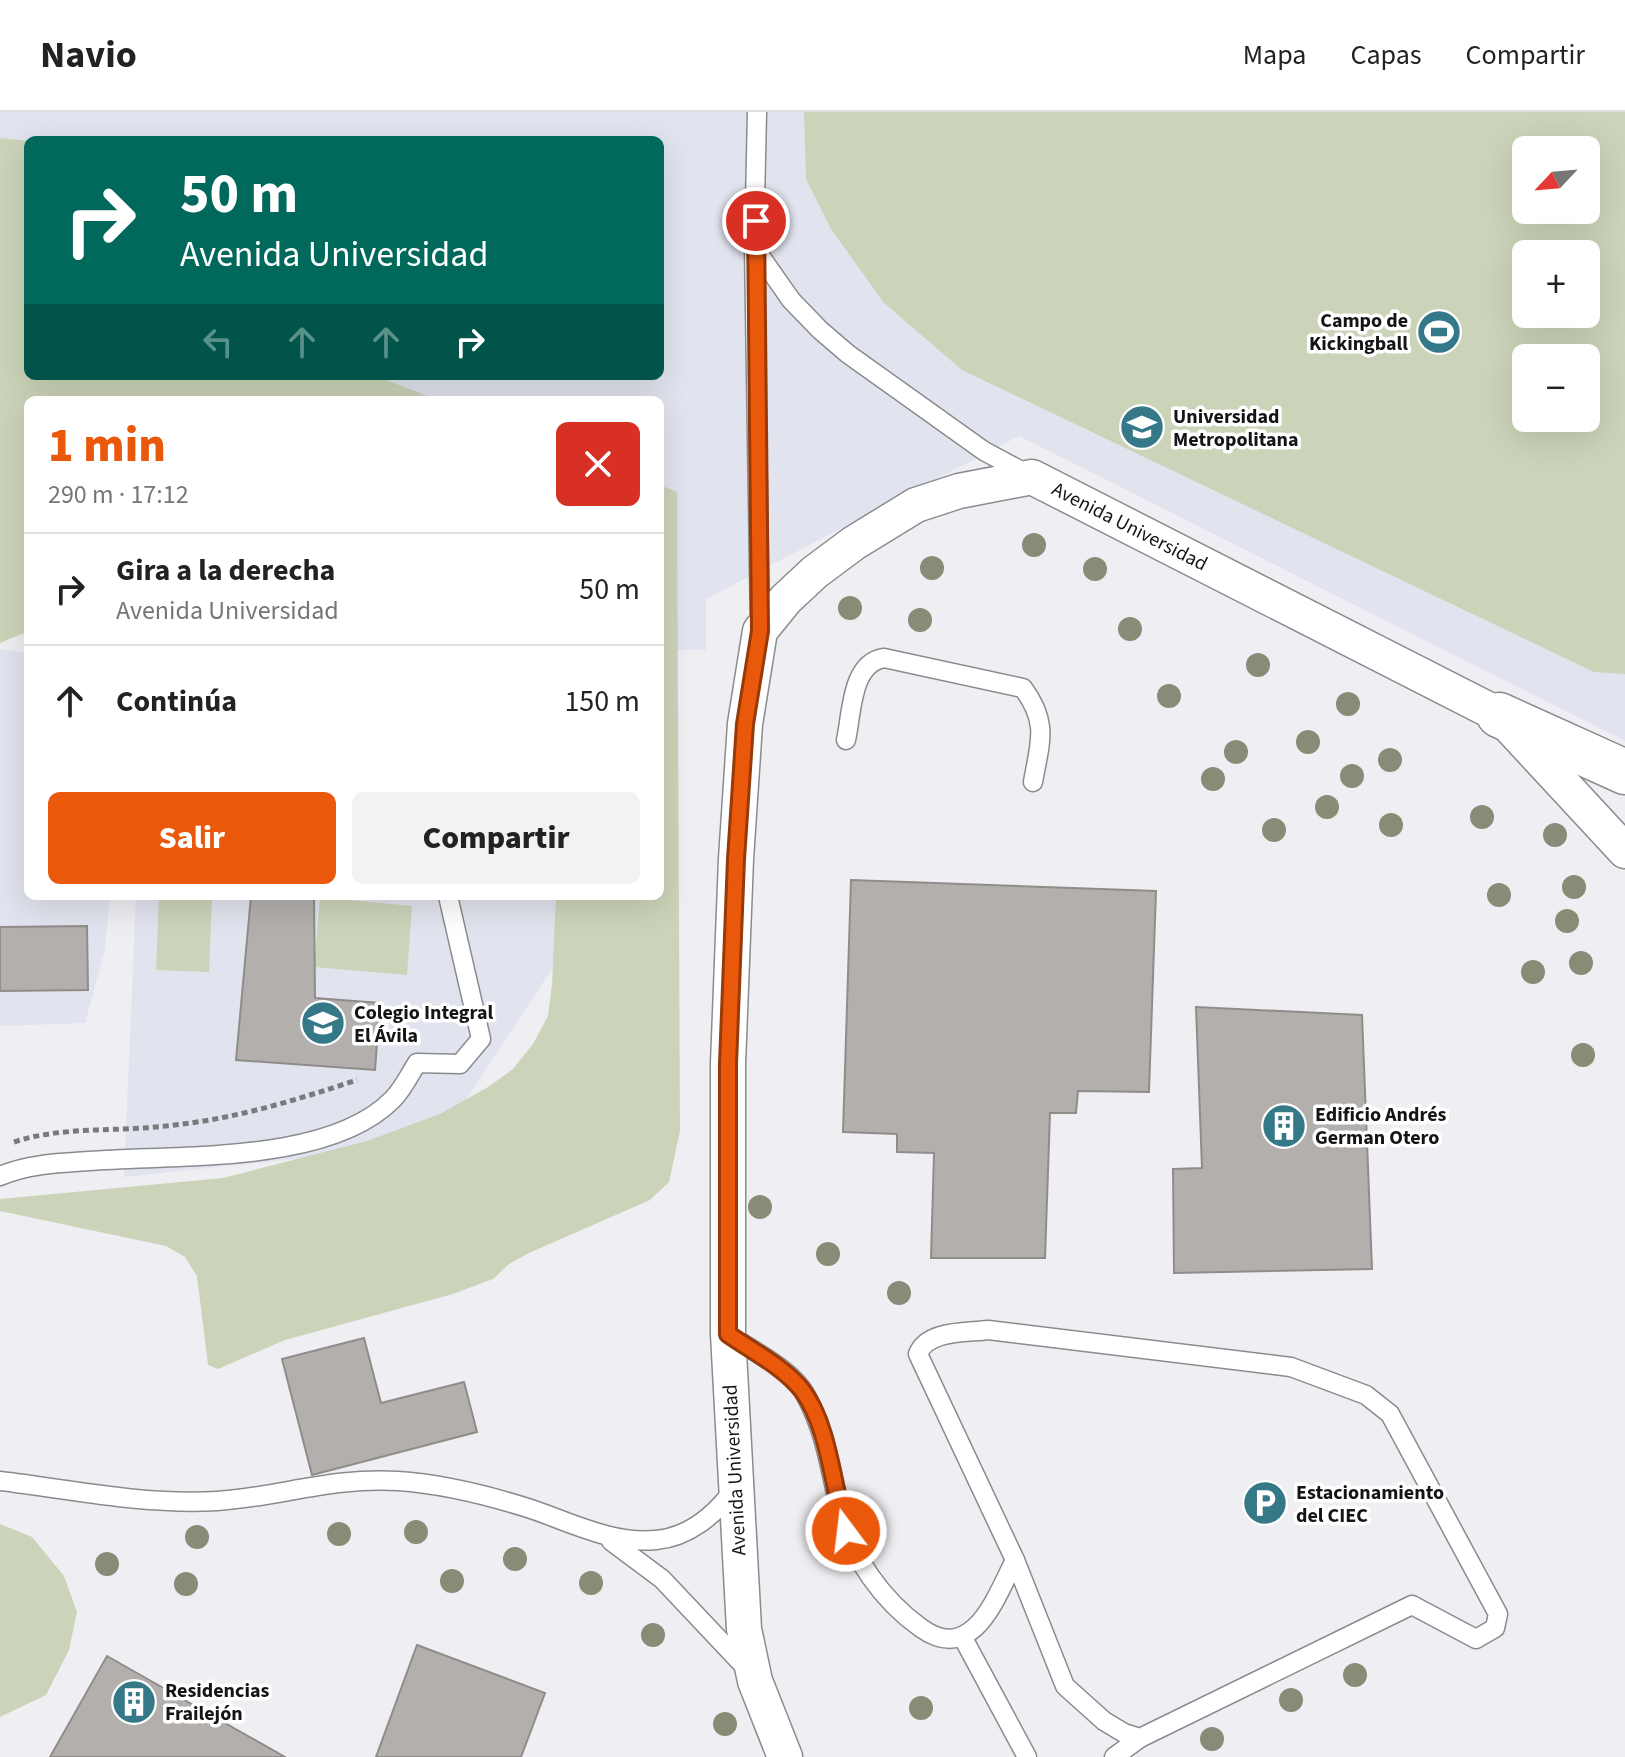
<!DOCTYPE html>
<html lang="es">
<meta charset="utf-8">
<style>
body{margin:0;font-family:"Source Sans 3",sans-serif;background:#f2f2f2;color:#222;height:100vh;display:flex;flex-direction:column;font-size:30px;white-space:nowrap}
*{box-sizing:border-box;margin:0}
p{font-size:26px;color:#767676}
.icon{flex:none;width:44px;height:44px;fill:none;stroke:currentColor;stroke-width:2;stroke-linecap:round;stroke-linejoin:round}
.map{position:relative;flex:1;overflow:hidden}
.sheet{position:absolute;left:24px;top:284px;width:640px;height:504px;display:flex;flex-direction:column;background:#fff;border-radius:12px;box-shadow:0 8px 32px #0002}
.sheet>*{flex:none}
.top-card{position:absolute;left:24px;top:24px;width:640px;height:244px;border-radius:12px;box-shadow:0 8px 32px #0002;background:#00695c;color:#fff;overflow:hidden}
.needle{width:52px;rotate:244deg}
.fabs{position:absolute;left:1512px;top:24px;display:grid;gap:16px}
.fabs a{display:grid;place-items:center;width:88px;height:88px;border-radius:12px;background:#fff;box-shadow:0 8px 32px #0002;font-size:40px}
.pin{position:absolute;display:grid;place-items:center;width:68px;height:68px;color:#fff;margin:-34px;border:4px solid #fff;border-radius:50%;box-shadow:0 2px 8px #0007}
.me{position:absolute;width:88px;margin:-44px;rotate:345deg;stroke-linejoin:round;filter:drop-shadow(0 0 6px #0008)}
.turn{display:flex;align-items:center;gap:28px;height:168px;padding:0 24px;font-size:36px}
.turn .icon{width:104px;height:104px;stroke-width:2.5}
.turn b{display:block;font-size:56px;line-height:68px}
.lanes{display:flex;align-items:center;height:76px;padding:0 24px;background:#0003;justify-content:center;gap:40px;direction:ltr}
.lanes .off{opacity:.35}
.round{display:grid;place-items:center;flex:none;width:84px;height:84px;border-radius:12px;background:#f2f2f2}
.headline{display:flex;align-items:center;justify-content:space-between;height:136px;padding:0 24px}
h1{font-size:48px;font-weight:800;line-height:60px;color:#ea580c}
.action{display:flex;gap:16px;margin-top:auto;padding:16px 24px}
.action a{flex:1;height:92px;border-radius:12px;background:#ea580c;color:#fff;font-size:32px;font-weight:800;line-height:92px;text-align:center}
.action a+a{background:#f2f2f2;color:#222}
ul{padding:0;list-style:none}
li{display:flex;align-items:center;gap:24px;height:112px;padding:0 24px;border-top:2px solid #e0e0e0}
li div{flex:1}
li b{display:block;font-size:30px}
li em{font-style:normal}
header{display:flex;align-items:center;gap:48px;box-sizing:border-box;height:112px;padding:0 40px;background:#fff;border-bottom:2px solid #e0e0e0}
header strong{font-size:38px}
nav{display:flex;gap:44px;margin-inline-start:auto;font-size:28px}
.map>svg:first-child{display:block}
.built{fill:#e1e3ee;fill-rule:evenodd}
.green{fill:#cbd4b8;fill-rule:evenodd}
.building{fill:#b3afad;stroke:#908c8a;stroke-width:2}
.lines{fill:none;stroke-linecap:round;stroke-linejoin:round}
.lane-casing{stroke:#8a8b8e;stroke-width:21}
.street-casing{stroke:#8a8b8e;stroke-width:37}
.highway-casing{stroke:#8a8b8e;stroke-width:47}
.path{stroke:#7a7a7c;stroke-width:5;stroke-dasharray:6 4;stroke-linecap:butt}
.lane{stroke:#fff;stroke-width:18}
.street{stroke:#fff;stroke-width:34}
.highway{stroke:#fff;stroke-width:44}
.tree{fill:#868c75}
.route-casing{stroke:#983908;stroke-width:20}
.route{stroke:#ea580c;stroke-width:14}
.labels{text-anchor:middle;stroke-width:7;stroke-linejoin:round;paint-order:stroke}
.poi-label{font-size:20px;font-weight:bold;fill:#151517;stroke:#fff;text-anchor:start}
.street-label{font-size:20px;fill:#151517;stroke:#fff}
</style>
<header>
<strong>Navio</strong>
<nav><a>Mapa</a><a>Capas</a><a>Compartir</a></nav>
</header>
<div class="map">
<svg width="1625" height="1645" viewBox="0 0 1625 1645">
<rect width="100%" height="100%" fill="#efeff3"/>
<g class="built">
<path d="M0 0H1625V629L1019 324 706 487V538H660V288H28V523L0 522ZM28 28H660V264H28ZM1526 38H1586V98H1526ZM1526 142H1586V202H1526ZM1526 246H1586V306H1526Z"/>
<path d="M0 537 28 541V784H110L105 838 85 911 0 914Z"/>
<path d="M136 784H554L567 834 437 1032 124 1065Z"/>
</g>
<g class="green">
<path d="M804 0H1625V562L1594 560 962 258 884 191 831 117 806 67ZM1526 38H1586V98H1526ZM1526 142H1586V202H1526ZM1526 246H1586V306H1526Z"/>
<path d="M0 26 28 29V264H376L438 288H28V519L0 531Z"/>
<path d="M660 373 677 380 680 1019 669 1070 650 1088 529 1141 509 1152 493 1167 453 1182 285 1228 218 1257 208 1253 197 1164 185 1145 166 1134 0 1099V1087L223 1066 367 1029 440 1002 488 975 513 957 533 932 548 904 552 873 556 784H660Z"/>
<path d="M159 784H212L209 860 156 858Z"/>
<path d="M320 785 412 794 407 863 314 855Z"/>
<path d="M0 1412 32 1425 64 1464 77 1500 69 1538 46 1583 0 1605Z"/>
</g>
<g class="building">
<path d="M851 768 1156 779 1149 980 1078 979 1076 1001H1050L1045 1146H931L934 1041 897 1040V1022L843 1020Z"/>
<path d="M251 784H314L315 886 380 891 375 958 236 948Z"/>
<path d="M87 814 88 878 0 879V815Z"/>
<path d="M1196 895 1362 903 1372 1157 1174 1161 1173 1057 1202 1056Z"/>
<path d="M364 1226 381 1291 464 1270 477 1320 312 1363 282 1247Z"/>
<path d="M417 1533 545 1581 521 1645H376Z"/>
<path d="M107 1544 285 1645H50Z"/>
</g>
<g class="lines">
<g class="lane-casing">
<g id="lane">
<path d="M757 0 754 135 760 517"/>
<path d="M754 135 791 188 820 218 848 242 984 339 1029 363"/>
<path d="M846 628C852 601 851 551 884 546L1023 576C1049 611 1040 630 1033 670"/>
<path d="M0 1064C28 1052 59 1051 89 1049 175 1042 329 1053 393 987 403 977 410 962 417 951L460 952 481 927 448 784"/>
<path d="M988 1218 1291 1255 1366 1283 1390 1302 1498 1502 1495 1516 1476 1527 1412 1493 1140 1626 1124 1621 1104 1609 1065 1574 1015 1448 918 1242C927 1218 966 1221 988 1218Z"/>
<path d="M728 1222C752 1239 790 1256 805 1282 827 1323 829 1355 840 1398 852 1446 882 1488 921 1516 973 1553 996 1485 1015 1448"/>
<path d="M0 1369C74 1378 141 1393 217 1389 279 1385 331 1365 398 1369 442 1372 491 1384 534 1398 574 1412 613 1432 656 1428 689 1425 716 1402 735 1376"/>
<path d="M611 1429 662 1467 746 1556"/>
<path d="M963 1526 1027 1645"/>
<path d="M1114 1645 1140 1626"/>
</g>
</g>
<g class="street-casing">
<path id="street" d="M785 1645 755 1569 744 1517 728 1222V952L736 747 745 612 760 519 786 487 815 460 854 431 916 393 959 379 1032 365 1499 603 1625 739"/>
</g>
<g class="highway-casing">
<path id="highway" d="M1499 603 1625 660"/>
</g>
<path class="path" d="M14 1030C63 1014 116 1020 166 1014 235 1007 293 989 357 968"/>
<use href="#lane" class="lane"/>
<use href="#street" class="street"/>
<use href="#highway" class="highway"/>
</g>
<g class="tree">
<circle cx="1034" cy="433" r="12"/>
<circle cx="932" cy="456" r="12"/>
<circle cx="1095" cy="457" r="12"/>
<circle cx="850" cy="496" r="12"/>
<circle cx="920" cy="508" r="12"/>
<circle cx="1130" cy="517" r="12"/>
<circle cx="1258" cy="553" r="12"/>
<circle cx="1169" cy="584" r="12"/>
<circle cx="1348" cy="592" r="12"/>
<circle cx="1308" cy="630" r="12"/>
<circle cx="1236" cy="640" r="12"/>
<circle cx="1390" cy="648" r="12"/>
<circle cx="1352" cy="664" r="12"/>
<circle cx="1213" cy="667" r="12"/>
<circle cx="1327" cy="695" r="12"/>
<circle cx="1482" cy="705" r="12"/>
<circle cx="1391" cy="713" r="12"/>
<circle cx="1274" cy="718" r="12"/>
<circle cx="1555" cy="723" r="12"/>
<circle cx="1574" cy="775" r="12"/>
<circle cx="1499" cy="783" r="12"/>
<circle cx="1567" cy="809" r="12"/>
<circle cx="1581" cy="851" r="12"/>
<circle cx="1533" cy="860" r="12"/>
<circle cx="1583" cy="943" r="12"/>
<circle cx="760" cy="1095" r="12"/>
<circle cx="828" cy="1142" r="12"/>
<circle cx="899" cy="1181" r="12"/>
<circle cx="416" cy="1420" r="12"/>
<circle cx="339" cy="1422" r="12"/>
<circle cx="197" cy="1425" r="12"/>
<circle cx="515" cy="1447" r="12"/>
<circle cx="107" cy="1452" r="12"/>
<circle cx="452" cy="1469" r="12"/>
<circle cx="591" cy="1471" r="12"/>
<circle cx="186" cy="1472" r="12"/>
<circle cx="653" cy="1523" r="12"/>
<circle cx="1355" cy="1563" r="12"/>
<circle cx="1291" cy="1588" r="12"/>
<circle cx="921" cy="1596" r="12"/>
<circle cx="725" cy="1612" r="12"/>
<circle cx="1212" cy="1627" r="12"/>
</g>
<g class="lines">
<g class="route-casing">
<path id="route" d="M756 109 760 519 745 612 736 747 728 952V1222C752 1239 784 1255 802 1278 829 1313 833 1377 846 1419"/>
</g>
<use href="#route" class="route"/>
</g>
<defs>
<g id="stadium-disc" transform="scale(2.3)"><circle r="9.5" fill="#357988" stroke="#fff"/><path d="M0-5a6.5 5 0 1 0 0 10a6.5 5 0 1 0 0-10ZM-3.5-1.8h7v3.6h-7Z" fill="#fff"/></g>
<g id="university-disc" transform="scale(2.3)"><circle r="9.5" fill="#357988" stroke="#fff"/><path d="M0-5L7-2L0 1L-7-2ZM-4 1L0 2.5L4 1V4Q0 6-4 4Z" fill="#fff"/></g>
<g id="school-disc" transform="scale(2.3)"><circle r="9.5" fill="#357988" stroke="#fff"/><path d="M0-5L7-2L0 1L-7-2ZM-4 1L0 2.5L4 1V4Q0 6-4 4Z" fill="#fff"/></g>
<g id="building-disc" transform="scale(2.3)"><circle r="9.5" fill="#357988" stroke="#fff"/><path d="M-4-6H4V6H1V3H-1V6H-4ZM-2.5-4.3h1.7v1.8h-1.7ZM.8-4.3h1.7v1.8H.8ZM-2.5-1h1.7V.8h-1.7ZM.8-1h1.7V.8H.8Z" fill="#fff"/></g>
<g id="parking-disc" transform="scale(2.3)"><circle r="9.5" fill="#357988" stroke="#fff"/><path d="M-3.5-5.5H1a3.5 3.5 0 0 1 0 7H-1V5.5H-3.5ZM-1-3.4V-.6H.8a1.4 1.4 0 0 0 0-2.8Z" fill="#fff"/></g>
</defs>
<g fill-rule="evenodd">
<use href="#stadium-disc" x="1439" y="220"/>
<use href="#university-disc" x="1142" y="315"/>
<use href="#school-disc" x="323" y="911"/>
<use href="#building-disc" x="1284" y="1014"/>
<use href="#parking-disc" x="1265" y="1391"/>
<use href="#building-disc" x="134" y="1590"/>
</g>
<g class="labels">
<g class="poi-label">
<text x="1408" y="215" text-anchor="end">Campo de<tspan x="1408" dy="23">Kickingball</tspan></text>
<text x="1173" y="311">Universidad<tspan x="1173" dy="23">Metropolitana</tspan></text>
<text x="354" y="907">Colegio Integral<tspan x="354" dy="23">El Ávila</tspan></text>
<text x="1315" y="1009">Edificio Andrés<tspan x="1315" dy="23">German Otero</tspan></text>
<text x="1296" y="1387">Estacionamiento<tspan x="1296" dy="23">del CIEC</tspan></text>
<text x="165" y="1585">Residencias<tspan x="165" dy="23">Frailejón</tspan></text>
</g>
<g class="street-label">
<text transform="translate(1130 414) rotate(27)" y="7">Avenida Universidad</text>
<text transform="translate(734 1358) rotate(-93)" y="7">Avenida Universidad</text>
</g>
</g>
</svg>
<div class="fabs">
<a><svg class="needle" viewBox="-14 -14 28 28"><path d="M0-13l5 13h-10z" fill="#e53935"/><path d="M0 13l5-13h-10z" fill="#767676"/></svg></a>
<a>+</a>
<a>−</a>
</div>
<div class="pin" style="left:756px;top:109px;background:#d93025"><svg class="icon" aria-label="arrive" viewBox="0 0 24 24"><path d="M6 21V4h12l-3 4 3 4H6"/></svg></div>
<svg class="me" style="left:846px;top:1419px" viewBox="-20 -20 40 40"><circle r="17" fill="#ea580c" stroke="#fff" stroke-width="3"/><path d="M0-11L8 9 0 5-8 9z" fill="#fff"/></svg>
<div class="top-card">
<div class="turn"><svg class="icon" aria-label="right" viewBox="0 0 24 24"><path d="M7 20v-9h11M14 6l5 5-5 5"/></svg><div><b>50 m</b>Avenida Universidad</div></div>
<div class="lanes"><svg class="icon off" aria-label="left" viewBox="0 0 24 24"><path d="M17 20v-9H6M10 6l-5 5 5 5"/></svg><svg class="icon off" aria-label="ahead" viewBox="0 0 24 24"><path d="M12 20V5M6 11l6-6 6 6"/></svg><svg class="icon off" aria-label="ahead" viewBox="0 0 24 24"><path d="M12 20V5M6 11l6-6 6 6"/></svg><svg class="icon" aria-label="right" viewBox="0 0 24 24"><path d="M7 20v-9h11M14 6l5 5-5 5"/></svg></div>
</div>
<section class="sheet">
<div class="headline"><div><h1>1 min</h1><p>290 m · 17:12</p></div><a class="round" style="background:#d93025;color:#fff"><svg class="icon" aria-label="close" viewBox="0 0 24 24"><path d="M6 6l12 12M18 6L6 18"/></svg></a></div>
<ul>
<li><svg class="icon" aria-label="right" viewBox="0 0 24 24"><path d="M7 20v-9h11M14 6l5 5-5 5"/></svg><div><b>Gira a la derecha</b><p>Avenida Universidad</p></div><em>50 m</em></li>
<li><svg class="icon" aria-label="ahead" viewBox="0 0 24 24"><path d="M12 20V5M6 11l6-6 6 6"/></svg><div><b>Continúa</b></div><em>150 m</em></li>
</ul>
<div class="action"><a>Salir</a><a>Compartir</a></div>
</section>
</div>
